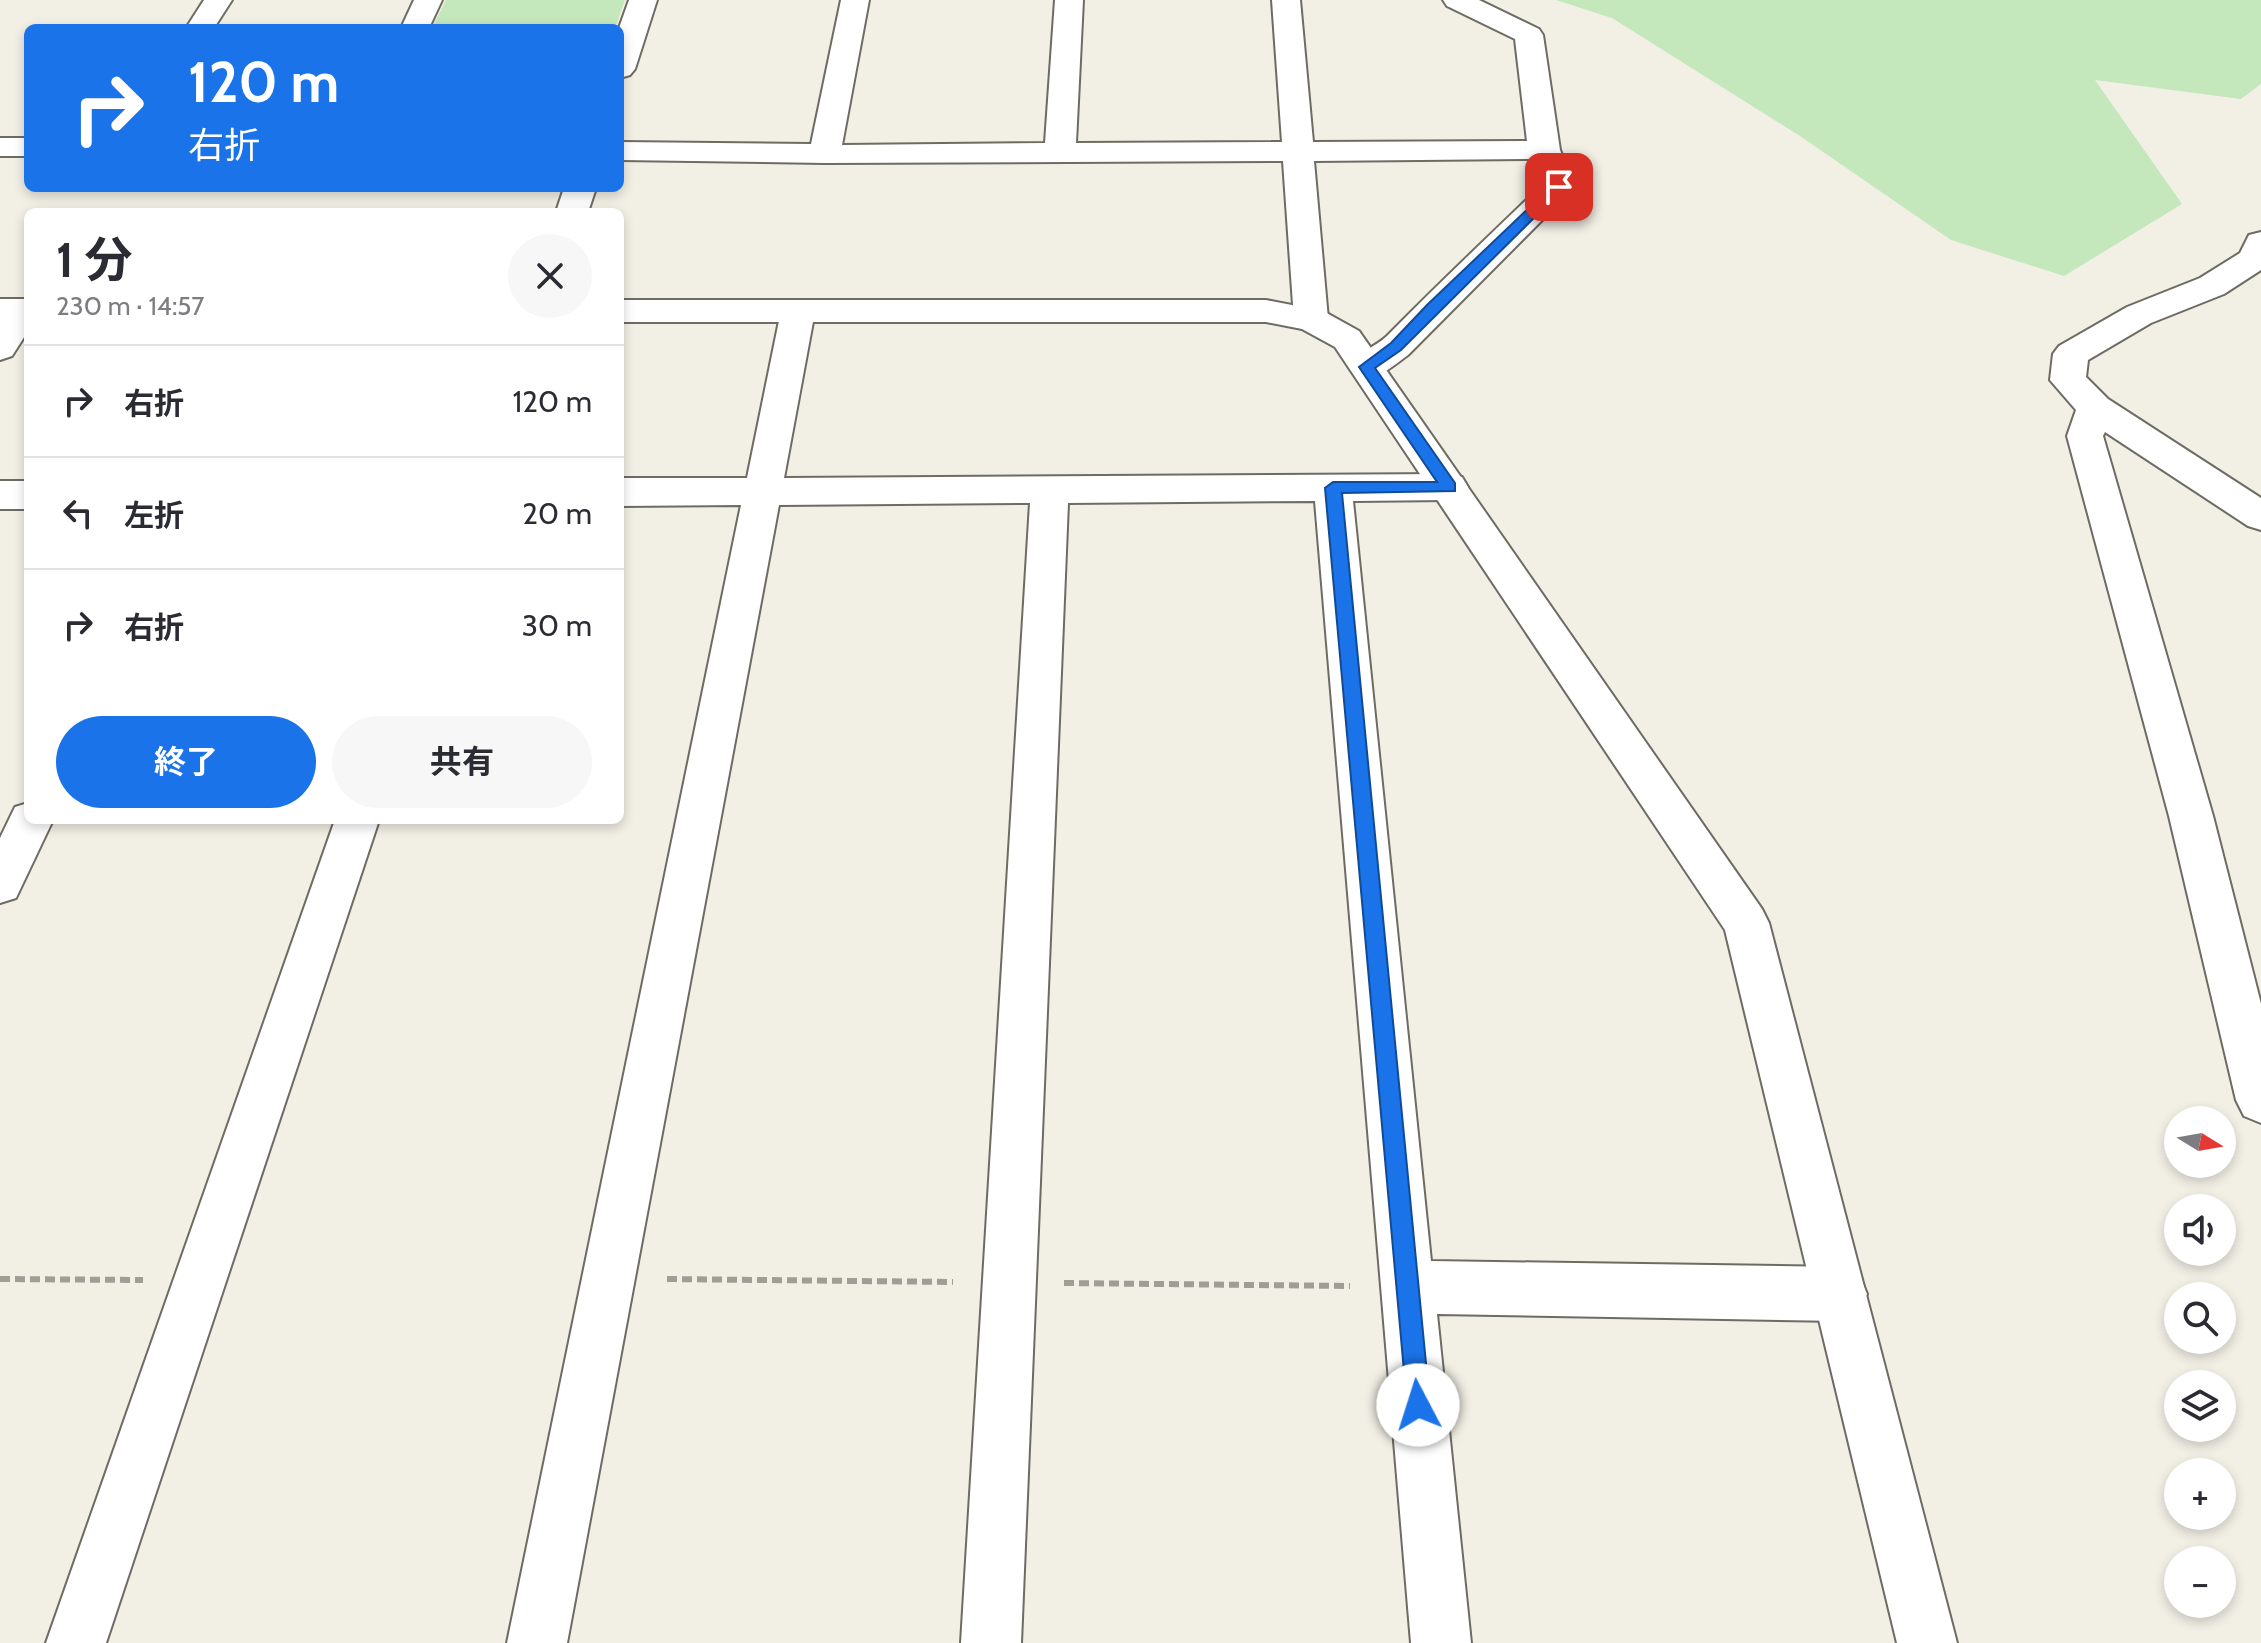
<!DOCTYPE html>
<html lang="ja">
<meta charset="utf-8">
<style>
body{margin:0;font-family:Cabin,"Noto Sans JP",sans-serif;background:#f7f7f7;color:#2b2b33;height:100vh;display:flex;flex-direction:column;font-size:30px;white-space:nowrap}
*{box-sizing:border-box;margin:0}
p{font-size:26px;color:#7c7c81}
.icon{flex:none;width:44px;height:44px;fill:none;stroke:currentColor;stroke-width:2;stroke-linecap:round;stroke-linejoin:round}
.map{position:relative;flex:1;overflow:hidden}
.sheet{position:absolute;left:24px;top:208px;width:600px;height:616px;display:flex;flex-direction:column;background:#fff;border-radius:12px;box-shadow:0 4px 12px #0003}
.sheet>*{flex:none}
.guide{position:absolute;left:24px;top:24px;width:600px;height:168px;border-radius:12px;box-shadow:0 4px 12px #0003;background:#1a73e8;color:#fff;overflow:hidden}
.needle{width:52px;rotate:101deg}
.controls{position:absolute;left:2164px;top:1106px;display:grid;gap:16px}
.controls a{display:grid;place-items:center;width:72px;height:72px;border-radius:50%;background:#fff;box-shadow:0 4px 12px #0003;font-size:40px}
.pin{position:absolute;display:grid;place-items:center;width:68px;height:68px;color:#fff;margin:-34px;border-radius:16px;box-shadow:0 4px 12px #0006}
.me{position:absolute;width:88px;margin:-44px;rotate:355deg;stroke-linejoin:round;filter:drop-shadow(0 0 6px #0008)}
.turn{display:flex;align-items:center;gap:28px;height:168px;padding:0 32px;font-size:36px}
.turn .icon{width:104px;height:104px;stroke-width:2.5}
.turn b{display:block;font-size:56px;line-height:68px}
.round{display:grid;place-items:center;flex:none;width:84px;height:84px;border-radius:42px;background:#f7f7f7}
.head{display:flex;align-items:center;justify-content:space-between;height:136px;padding:0 32px}
h1{font-size:48px;font-weight:700;line-height:60px}
.primary-button{display:flex;gap:16px;margin-top:auto;padding:16px 32px}
.primary-button a{flex:1;height:92px;border-radius:48px;background:#1a73e8;color:#fff;font-size:32px;font-weight:700;line-height:92px;text-align:center}
.primary-button a+a{background:#f7f7f7;color:#2b2b33}
ul{padding:0;list-style:none}
li{display:flex;align-items:center;gap:24px;height:112px;padding:0 32px;border-top:2px solid #e1e1e2}
li div{flex:1}
li b{display:block;font-size:30px}
li em{font-style:normal}
.map>svg:first-child{display:block}
.green{fill:#c4e7bc}
.lines{fill:none;stroke-linecap:round;stroke-linejoin:round}
.minor-casing{stroke:#6d6b62;stroke-width:4}
.tertiary-casing{stroke:#6d6b62;stroke-width:4}
.path{stroke:#9f9d96;stroke-width:6;stroke-dasharray:10 5;stroke-linecap:butt}
.minor{fill:#fff;fill-rule:evenodd}
.tertiary{fill:#fff;fill-rule:evenodd}
.route{fill:#1a73e8;stroke:#114b97;stroke-width:2}
</style>
<div class="map">
<svg width="2261" height="1643" viewBox="0 0 2261 1643">
<rect width="100%" height="100%" fill="#f2efe5"/>
<g class="green">
<path d="M446 0H625L615 28H432Z"/>
<path d="M1556 0H2261V84L2241 99 2095 80 2182 204 2064 276 1951 240 1800 136 1612 18Z"/>
</g>
<g class="lines">
<g class="minor-casing">
<g id="minor">
<path d="M204 0H232L214 28H186Z"/>
<path d="M414 0H442L429 28H401Z"/>
<path d="M629 0H657L635 69 630 75 620 78 619 28Z"/>
<path d="M841 0H869L842 145 1045 143 1055 0H1083L1076 143 1282 142 1272 0H1300L1313 142 1527 141 1515 39 1447 6 1443 0H1479L1539 29 1543 35 1560 150 1575 187 1408 355C1390 368 1377 382 1355 375L1349 367C1358 352 1375 347 1387 336 1438 284 1490 235 1542 185L1532 159 1314 161 1328 319 1323 327 1311 330 1299 327 1294 319 1283 161 825 163 620 160V142L811 144Z"/>
<rect x="0" y="138" width="28" height="18"/>
<path d="M564 188H596L588 212H556Z"/>
<path d="M2261 232V270L2224 294 2151 323 2088 360 2086 377 2108 399 2261 498V530L2248 526 2105 432 2103 436 2213 816 2261 1004V1123L2244 1116 2236 1100 2169 816 2067 436 2076 410 2050 380 2053 354 2059 346 2127 307 2200 278 2240 253 2249 235Z"/>
<path d="M24 299 28 300V331L12 356 0 360V321L12 302Z"/>
<path d="M798 300 810 303 815 311 784 478 1449 474 1462 477 1468 487 1462 497 1449 500 1353 501 1431 1261 1840 1267 1859 1275 1867 1294 1859 1313 1840 1321 1437 1314 1471 1643H1411L1315 501 1068 503 1021 1643H961L1030 503 779 505 567 1643H507L741 505 620 506V478H747L781 311 786 303Z"/>
<rect x="0" y="481" width="28" height="28"/>
<path d="M28 803V820H53L16 898 0 903V838L15 807Z"/>
<path d="M335 820H379L106 1643H46Z"/>
</g>
</g>
<g class="tertiary-casing">
<g id="tertiary">
<rect x="0" y="299" width="28" height="22"/>
<path d="M620 300H1266L1323 311 1359 331 1762 909 1769 923 1957 1643H1897L1725 930 1335 347 1302 329 1266 322H620Z"/>
</g>
</g>
<g class="path">
<path d="M0 1279 143 1280"/>
<path d="M667 1279 953 1282"/>
<path d="M1064 1283 1350 1286"/>
</g>
<use href="#minor" class="minor"/>
<use href="#tertiary" class="tertiary"/>
</g>
<path class="route" d="M1554 184 1565 187 1401 350 1375 368 1455 483V491L1342 493 1430 1405 1426 1413 1418 1417 1410 1413 1407 1405 1325 488 1333 482H1437L1359 367 1391 343 1427 305Z"/>
</svg>
<div class="controls">
<a><svg class="needle" viewBox="-14 -14 28 28"><path d="M0-13l5 13h-10z" fill="#e53935"/><path d="M0 13l5-13h-10z" fill="#7c7c81"/></svg></a>
<a><svg class="icon" aria-label="sound" viewBox="0 0 24 24"><path d="M4 9h4l5-4v14l-5-4H4zM17 9q2 3 0 6"/></svg></a>
<a><svg class="icon" aria-label="search" viewBox="0 0 24 24"><circle cx="10" cy="10" r="6"/><path d="M15 15l6 6"/></svg></a>
<a><svg class="icon" aria-label="layers" viewBox="0 0 24 24"><path d="M12 4l9 5-9 5-9-5zM3 14l9 5 9-5"/></svg></a>
<a>+</a>
<a>−</a>
</div>
<div class="pin" style="left:1559px;top:187px;background:#d93025"><svg class="icon" aria-label="arrive" viewBox="0 0 24 24"><path d="M6 21V4h12l-3 4 3 4H6"/></svg></div>
<svg class="me" style="left:1418px;top:1405px" viewBox="-20 -20 40 40"><circle r="19" fill="#fff"/><path d="M0-13L10 11 0 6-10 11z" fill="#1a73e8"/></svg>
<div class="guide">
<div class="turn"><svg class="icon" aria-label="right" viewBox="0 0 24 24"><path d="M7 20v-9h11M14 6l5 5-5 5"/></svg><div><b>120 m</b>右折</div></div>
</div>
<section class="sheet">
<div class="head"><div><h1>1 分</h1><p>230 m · 14:57</p></div><a class="round"><svg class="icon" aria-label="close" viewBox="0 0 24 24"><path d="M6 6l12 12M18 6L6 18"/></svg></a></div>
<ul>
<li><svg class="icon" aria-label="right" viewBox="0 0 24 24"><path d="M7 20v-9h11M14 6l5 5-5 5"/></svg><div><b>右折</b></div><em>120 m</em></li>
<li><svg class="icon" aria-label="left" viewBox="0 0 24 24"><path d="M17 20v-9H6M10 6l-5 5 5 5"/></svg><div><b>左折</b></div><em>20 m</em></li>
<li><svg class="icon" aria-label="right" viewBox="0 0 24 24"><path d="M7 20v-9h11M14 6l5 5-5 5"/></svg><div><b>右折</b></div><em>30 m</em></li>
</ul>
<div class="primary-button"><a>終了</a><a>共有</a></div>
</section>
</div>
